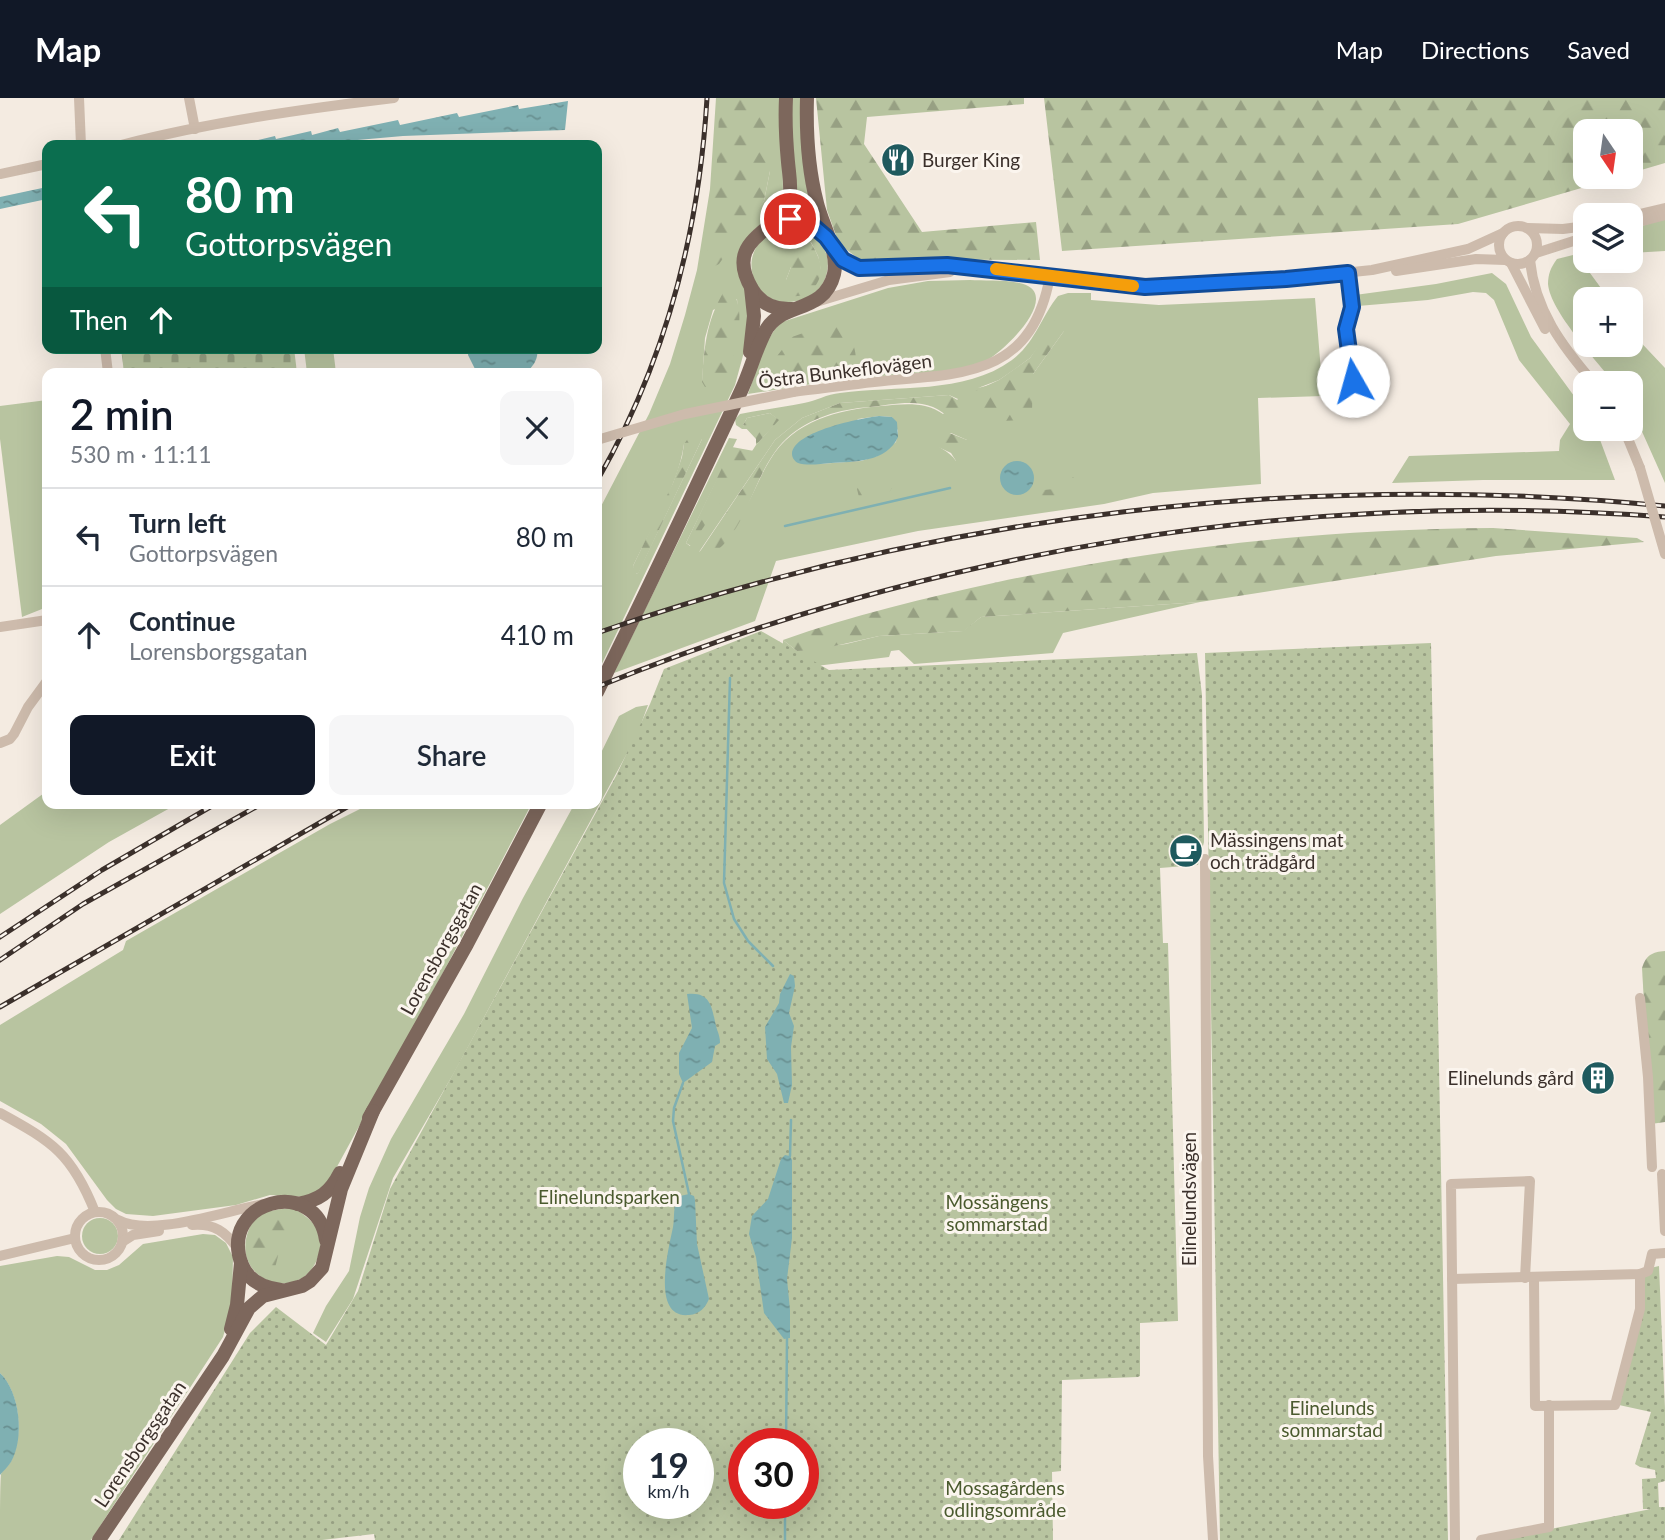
<!DOCTYPE html>
<meta charset="utf-8">
<style>
body{margin:0;font-family:Lato,sans-serif;background:#f6f6f7;color:#1f2937;height:100vh;display:flex;flex-direction:column;font-size:26px;white-space:nowrap}
*{box-sizing:border-box;margin:0}
p{font-size:23px;color:#747a83}
.icon{flex:none;width:38px;height:38px;fill:none;stroke:currentColor;stroke-width:2;stroke-linecap:round;stroke-linejoin:round}
.map{position:relative;flex:1;overflow:hidden}
.drawer{position:absolute;left:42px;top:270px;width:560px;height:441px;display:flex;flex-direction:column;background:#fff;border-radius:14px;box-shadow:0 7px 28px #0002}
.drawer>*{flex:none}
.guide{position:absolute;left:42px;top:42px;width:560px;height:214px;border-radius:14px;box-shadow:0 7px 28px #0002;background:#0b6e4f;color:#fff;overflow:hidden}
.needle{width:46px;rotate:167deg}
.fabs{position:absolute;left:1573px;top:21px;display:grid;gap:14px}
.fabs a{display:grid;place-items:center;width:70px;height:70px;border-radius:14px;background:#fff;box-shadow:0 7px 28px #0002;font-size:35px}
.speed{position:absolute;left:623px;top:1330px;display:flex;gap:14px;font-size:35px;font-weight:700;text-align:center}
.speed>*{display:grid;place-content:center;width:91px;height:91px;border-radius:50%;background:#fff;box-shadow:0 7px 28px #0002;line-height:1}
.speed small{font-size:18px;font-weight:400}
.speed .limit{border:10px solid #d22;background:#fff;color:#111}
.pin{position:absolute;display:grid;place-items:center;width:60px;height:60px;color:#fff;margin:-30px;border:4px solid #fff;border-radius:50%;box-shadow:0 2px 7px #0007}
.me{position:absolute;width:77px;margin:-38px;rotate:353deg;stroke-linejoin:round;filter:drop-shadow(0 0 5px #0008)}
.turn{display:flex;align-items:center;gap:24px;height:147px;padding:0 28px;font-size:32px}
.turn .icon{width:91px;height:91px;stroke-width:2.5}
.turn b{display:block;font-size:49px;line-height:60px}
.then{display:flex;align-items:center;height:66px;padding:0 28px;background:#0003;gap:14px;font-size:26px}
.round{display:grid;place-items:center;flex:none;width:74px;height:74px;border-radius:14px;background:#f6f6f7}
.summary{display:flex;align-items:center;justify-content:space-between;height:119px;padding:0 28px}
h1{font-size:42px;font-weight:600;line-height:52px;color:#111827}
.button{display:flex;gap:14px;margin-top:auto;padding:14px 28px}
.button a{flex:1;height:80px;border-radius:14px;background:#111827;color:#fff;font-size:28px;font-weight:600;line-height:80px;text-align:center}
.button a+a{background:#f6f6f7;color:#1f2937}
ul{padding:0;list-style:none}
li{display:flex;align-items:center;gap:21px;height:98px;padding:0 28px;border-top:2px solid #e0e1e3}
li div{flex:1}
li b{display:block;font-size:26px}
li em{font-style:normal}
header{display:flex;align-items:center;gap:42px;box-sizing:border-box;height:98px;padding:0 35px;background:#111827;color:#fff}
header strong{font-size:33px}
nav{display:flex;gap:38px;margin-inline-start:auto;font-size:24px}
.map>svg:first-child{display:block}
.grass{fill:#b8c4a0;fill-rule:evenodd}
.forest{fill:url(#forest-firs)}
.cemetery{fill:url(#cemetery-stones)}
.park{fill:url(#park-dots);fill-rule:evenodd}
.water{fill:url(#water-ripples)}
.lines{fill:none;stroke-linecap:round;stroke-linejoin:round}
.stream{stroke:#7fb0b2;stroke-width:2.5}
.minor{stroke:#cdbbac;stroke-width:10}
.major{stroke:#7d675c;stroke-width:14}
.rail-casing{stroke:#3b302b;stroke-width:5}
.rail{stroke:#fbf5ee;stroke-width:2.5;stroke-dasharray:8;stroke-linecap:butt}
.minor-bridge{stroke:#cdbbac;stroke-width:10}
.route-casing{stroke:#114b97;stroke-width:18}
.route{stroke:#1a73e8;stroke-width:12}
.slow{stroke:#f59e0b;stroke-width:12}
.labels{text-anchor:middle;stroke-width:6;stroke-linejoin:round;paint-order:stroke}
.poi-label{font-size:19px;fill:#3b302b;stroke:#fbf5ee;text-anchor:start}
.street-label{font-size:19px;fill:#3b302b;stroke:#fbf5ee}
.park-label{font-size:19px;fill:#4a5a2e;stroke:#fbf5ee}
</style>
<header>
<strong>Map</strong>
<nav><a>Map</a><a>Directions</a><a>Saved</a></nav>
</header>
<div class="map">
<svg width="1665" height="1442" viewBox="0 0 1665 1442">
<defs>
<pattern id="forest-firs" width="22" height="20" patternUnits="userSpaceOnUse" patternTransform="scale(1.75)"><rect width="22" height="20" fill="#b8c4a0"/><path d="M5 1l3.5 6h-7zM16 11l3.5 6h-7z" fill="#97a083"/></pattern>
<pattern id="cemetery-stones" width="16" height="16" patternUnits="userSpaceOnUse" patternTransform="scale(1.75)"><rect width="16" height="16" fill="#b8c4a0"/><path d="M2 7V4a2 2 0 0 1 4 0v3zM10 15v-3a2 2 0 0 1 4 0v3z" fill="#97a083"/></pattern>
<pattern id="park-dots" width="8" height="8" patternUnits="userSpaceOnUse" patternTransform="scale(1.75)"><rect width="8" height="8" fill="#b8c4a0"/><path d="M2 2h.1M6 6h.1" fill="none" stroke="#97a083" stroke-width="1.8" stroke-linecap="round"/></pattern>
<pattern id="water-ripples" width="26" height="14" patternUnits="userSpaceOnUse" patternTransform="scale(1.75)"><rect width="26" height="14" fill="#7fb0b2"/><path d="M2 4q2-2 4 0t4 0M15 11q2-2 4 0t4 0" fill="none" stroke="#699091"/></pattern>
</defs>
<rect width="100%" height="100%" fill="#f4ebe1"/>
<g class="grass">
<path d="M716 0H719V53L715 100 747 124 764 103 770 73V0H782L783 97C778 116 762 123 749 137L747 243 735 287 597 576V416L649 316 670 266 685 217 697 172 710 91ZM737 201 739 227 702 284 705 240 713 212ZM702 341 638 475 637 476 633 468C651 430 678 388 684 346Z"/>
<path d="M791 0H803L816 123 790 116 794 107Z"/>
<path d="M1665 121V153L1631 155V131Z"/>
<path d="M791 129C814 132 832 150 827 174 825 185 818 194 808 199 752 226 723 139 791 129ZM811 144 818 158 821 172 786 182 791 169Z"/>
<path d="M1585 154V159L1579 160 1609 201H1586V247H1631V234L1665 270V385L1631 309V285H1614C1597 263 1550 213 1548 186 1548 176 1551 169 1557 161Z"/>
<path d="M1492 175 1506 186 1531 239 1585 313 1586 331H1596L1615 382H1483L1392 385 1409 358 1559 353 1560 342 1570 326 1519 262 1494 202 1486 195 1473 194 1428 202 1358 208 1355 197 1436 186Z"/>
<path d="M970 182C985 183 1015 181 1028 188 1056 203 1003 254 987 262 953 280 908 275 871 279 830 282 789 290 748 296 757 272 763 241 782 224L888 190 928 183Z"/>
<path d="M1068 195H1091V202L1159 207 1315 200 1323 298 1258 300 1261 386 1153 395 1104 406 918 433 776 463 755 523 614 575 729 340 737 341 686 445 690 448 756 347 778 322 770 315 747 320 743 327 749 331H742L736 327 735 321 740 316C761 312 783 309 804 305 816 303 827 296 840 295 896 287 964 297 1012 262 1035 245 1041 219 1058 198ZM1064 233 1033 276 978 290 999 282 1015 271 1030 260 1042 244ZM949 297 958 301 943 316C925 303 903 306 881 308 838 312 794 322 770 362 760 378 753 398 743 414 735 428 712 443 699 454L775 342 802 320 840 305ZM879 318 892 319 898 333 896 344 877 358 861 363 818 366 858 321ZM951 335 967 342 956 363C949 352 936 350 932 341Z"/>
<path d="M304 250H333L336 275H307Z"/>
<path d="M47 302V509L22 519 0 341V308Z"/>
<path d="M1200 504 1063 535 1053 555 914 566 899 552 891 553 889 559 816 568 797 554 779 776 783 542 797 553 846 546 879 538 963 533 981 519Z"/>
<path d="M648 607 637 637 548 801 455 973 393 1080 353 1201 326 1244 313 1235 326 1208 349 1173 360 1119 369 1090 391 1041 464 916 523 800 575 705H597V663L619 618 636 609Z"/>
<path d="M47 693V705H179L109 744 0 816V727Z"/>
<path d="M372 705H532L445 871 327 1087 307 1099 270 1097 236 1107 153 1118 126 1116 116 1111 107 1102 66 1046 41 1026 0 1003V927L123 852 126 843 330 726Z"/>
<path d="M294 1110C309 1120 324 1131 320 1151 309 1210 227 1186 249 1131 257 1111 275 1112 294 1110Z"/>
<circle cx="100" cy="1138" r="18"/>
<path d="M203 1136 215 1137 226 1145 233 1159 232 1208 223 1239 91 1442H0C0 1429 0 1385 1 1376 3 1371 9 1368 11 1363 24 1338 20 1295 0 1275V1168L57 1158 69 1159 95 1172H107L119 1167 143 1146Z"/>
</g>
<g class="forest">
<path d="M719 0H770V73L764 103 719 166 711 170 706 166C714 110 719 56 719 0Z"/>
<path d="M816 0H1024V6L867 19 864 46 922 134 1036 124 1040 162 859 161 839 146 827 112Z"/>
<path d="M1044 0H1665V65L1631 75V33H1586V79H1619L1458 126 1062 153Z"/>
<path d="M793 137 811 145C816 153 821 163 821 172 820 190 804 202 788 197L786 182 791 169 788 138Z"/>
<path d="M732 192C748 217 734 251 729 278L717 286 705 289 702 284C704 251 706 224 723 195Z"/>
<path d="M1063 210H1072L1064 233 1033 276 1032 313 1026 322 978 324 973 294 999 282 1030 260Z"/>
<path d="M831 225 845 226C851 240 860 257 854 273L772 285 766 282 770 267 792 239Z"/>
<path d="M949 297 964 306 965 314 960 318 952 320C945 317 940 312 933 309 915 301 888 307 870 309 840 311 808 320 786 341 756 370 751 418 723 447 717 454 708 454 699 455L775 342 802 320 840 305Z"/>
<path d="M770 315 779 322 756 347V341L743 327 747 320Z"/>
<path d="M932 328 967 342 968 350 963 364 956 363 951 355 934 347 927 335Z"/>
<path d="M699 335 704 336 702 341 638 476 634 474 633 468 673 385 682 359 684 346 690 338Z"/>
<path d="M732 349 754 353 691 448 686 445Z"/>
<path d="M1073 379 1078 380 1081 390C1074 402 1041 408 1030 401L1033 393 1065 390Z"/>
<path d="M884 381 890 383 892 390C884 403 872 407 859 399L857 391 861 385Z"/>
<path d="M1493 430 1637 440 1644 444 1496 458 1200 504 981 519 964 533 879 538 817 552 797 553 783 542C852 517 926 500 998 484 1162 449 1326 431 1493 430Z"/>
<path d="M1665 853V1024L1651 1026 1642 870C1646 857 1652 854 1665 853Z"/>
<path d="M275 1118H288L301 1123 281 1146 273 1178C254 1172 238 1146 255 1128 260 1122 268 1120 275 1118Z"/>
</g>
<path class="cemetery" d="M121 250H294L297 275H124Z"/>
<g class="park">
<path d="M761 533 829 572 1197 555 1202 597 1204 744 1198 767 1160 770 1163 845H1168L1178 1223 1140 1225V1278L1138 1279 1062 1282 1061 1373 1052 1374 1053 1442H375L374 1436 322 1442H119L250 1235 276 1209 326 1247 358 1193 390 1091 616 678 650 606 664 571ZM639 1346H698V1405H639ZM744 1346H803V1405H744Z"/>
<path d="M1431 545 1448 1442H1220L1205 555Z"/>
<path d="M1659 1168 1665 1311V1383L1658 1385 1659 1409H1665V1442H1495L1651 1411H1643L1642 1381 1656 1380 1655 1372 1640 1369 1635 1366 1651 1314 1619 1307 1634 1243 1642 1172Z"/>
</g>
<g class="water">
<path d="M568 3 565 32 403 38 312 46 238 47 275 38 276 41 311 33 312 37 338 30 340 34 398 22 400 27 457 15 459 19 518 7 519 11Z"/>
<path d="M47 89V101L0 111V99Z"/>
<path d="M469 250H537C539 261 533 268 526 275H477L468 257Z"/>
<path d="M879 318 892 319 897 324 898 339C887 364 854 364 831 365 821 366 806 368 798 365 794 363 792 359 792 356 793 333 862 320 879 318Z"/>
<circle cx="1017" cy="380" r="17"/>
<path d="M790 876 794 878 795 888 789 915 794 928 791 949 792 987 788 1005H784L777 976 767 961 765 929 779 905 780 896Z"/>
<path d="M687 896C711 893 712 910 716 928 718 935 720 938 720 945L715 948 712 964 683 985 679 976V955L692 930Z"/>
<path d="M785 1057 790 1058 792 1062V1140L787 1181 790 1212V1240L784 1241 764 1215 756 1159 749 1136 752 1118 768 1101 781 1061Z"/>
<path d="M689 1096 694 1098 695 1102 697 1146 709 1201C705 1210 700 1216 689 1217 650 1221 669 1149 673 1129 675 1118 672 1107 680 1098Z"/>
<path d="M0 1275C20 1294 25 1340 11 1364 8 1369 3 1373 0 1377Z"/>
</g>
<g class="lines">
<g class="stream">
<path d="M785 428 950 390"/>
<path d="M730 580 724 785 734 821 748 843 773 868"/>
<path d="M683 985 674 1010 673 1023 689 1096"/>
<path d="M790 1058 791 1022"/>
<path d="M786 1346 787 1241"/>
<path d="M785 1442V1405"/>
</g>
<g class="minor">
<path d="M79 0 81 47"/>
<path d="M189 0 195 31"/>
<path d="M121 47C210 24 303 11 394 0"/>
<path d="M0 76 47 66"/>
<path d="M1631 118 1665 110"/>
<path d="M1631 126 1665 117"/>
<circle cx="1518" cy="147" r="19"/>
<path d="M1528 130 1563 131 1586 128"/>
<path d="M833 149 843 162 859 170 947 167 1109 187 1175 189 1286 181 1372 172 1468 151 1503 135"/>
<path d="M1536 155 1586 139"/>
<path d="M1530 162C1535 212 1562 248 1594 285"/>
<path d="M1511 165 1545 231"/>
<path d="M1396 173 1476 161 1505 162"/>
<path d="M1348 175 1352 209 1346 231 1353 283"/>
<path d="M816 204 889 182 950 174"/>
<path d="M105 250 108 275"/>
<path d="M793 294C827 290 860 285 894 282 974 276 1033 271 1050 178"/>
<path d="M1624 331 1640 370"/>
<path d="M0 529 47 522"/>
<path d="M0 645 10 641 14 636 28 609 47 583"/>
<path d="M1205 761 1208 1358 1213 1442"/>
<path d="M1640 900 1648 979 1652 1069"/>
<path d="M0 1015C53 1044 72 1056 95 1114"/>
<path d="M1662 1076 1665 1133"/>
<circle cx="99" cy="1138" r="24"/>
<path d="M118 1122C151 1140 227 1112 265 1106"/>
<path d="M192 1127C214 1125 226 1134 238 1151"/>
<path d="M122 1144 133 1137 159 1133"/>
<path d="M0 1158 75 1140"/>
<path d="M1534 1180 1535 1308 1615 1307 1640 1211V1176"/>
<path d="M1452 1181 1640 1176 1648 1173 1652 1156 1665 1155"/>
<path d="M1455 1442 1451 1086 1530 1083 1525 1180"/>
<path d="M1481 1442 1549 1429V1307"/>
</g>
<g class="major">
<path d="M786 0C785 21 786 43 788 64 789 76 792 90 789 102 779 135 722 140 752 191 761 206 775 212 792 211"/>
<path d="M771 126C793 118 812 123 827 141"/>
<path d="M750 254 754 218 751 190"/>
<path d="M597 594C647 494 694 394 741 293 750 274 755 253 765 234 780 203 824 217 834 176 839 155 822 126 817 105 808 71 806 35 807 0"/>
<path d="M369 1020 467 846 541 705"/>
<path d="M298 1106C319 1102 330 1095 340 1075"/>
<path d="M281 1192C264 1190 249 1184 242 1167 217 1102 317 1077 326 1142"/>
<path d="M231 1231 237 1207 241 1165"/>
<path d="M99 1442 223 1258 249 1210 263 1198 302 1188 310 1183 322 1170 341 1091 373 1013"/>
</g>
<g class="rail-casing">
<g id="rail">
<path d="M597 383C665 265 699 135 707 0"/>
<path d="M597 535C940 416 1304 373 1665 408"/>
<path d="M597 589C935 452 1301 391 1665 419"/>
<path d="M0 839 102 772 217 705"/>
<path d="M0 862 83 806 263 705"/>
<path d="M0 909 354 705"/>
</g>
</g>
<use href="#rail" class="rail"/>
<g class="minor-bridge">
<path d="M597 342 685 316 793 294"/>
<path d="M1640 370 1665 456"/>
</g>
</g>
<g class="lines">
<g class="route-casing">
<path id="route" d="M790 121 812 127 826 139 843 162 859 170 947 167 1145 189 1286 181 1348 175 1352 209 1346 231 1353 283"/>
</g>
<use href="#route" class="route"/>
<path class="slow" d="M996 171 1133 188"/>
</g>
<defs>
<g id="restaurant-disc" transform="scale(1.75)"><circle r="9.5" fill="#1f5a5e" stroke="#fbf5ee"/><path d="M-5-6h1v4h1v-4h1v4h1v-4h1v5L-1.5 .5V6h-2V.5L-5-1ZM5-6V6H3V1.5H1.5Q1.5-4 5-6Z" fill="#fff"/></g>
<g id="cafe-disc" transform="scale(1.75)"><circle r="9.5" fill="#1f5a5e" stroke="#fbf5ee"/><path d="M-5.5-4.5H6V0H3Q3 3.5 0 3.5H-2.5Q-5.5 3.5-5.5 0ZM3-3.2v2h1.7v-2ZM-6 4.5H4V6H-6Z" fill="#fff"/></g>
<g id="building-disc" transform="scale(1.75)"><circle r="9.5" fill="#1f5a5e" stroke="#fbf5ee"/><path d="M-4-6H4V6H1V3H-1V6H-4ZM-2.5-4.3h1.7v1.8h-1.7ZM.8-4.3h1.7v1.8H.8ZM-2.5-1h1.7V.8h-1.7ZM.8-1h1.7V.8H.8Z" fill="#fff"/></g>
</defs>
<g fill-rule="evenodd">
<use href="#restaurant-disc" x="898" y="62"/>
<use href="#cafe-disc" x="1186" y="753"/>
<use href="#building-disc" x="1598" y="980"/>
</g>
<g class="labels">
<g class="poi-label">
<text x="922" y="69">Burger King</text>
<text x="1210" y="749">Mässingens mat<tspan x="1210" dy="22">och trädgård</tspan></text>
<text x="1574" y="987" text-anchor="end">Elinelunds gård</text>
</g>
<g class="street-label">
<text transform="translate(845 273) rotate(-7)" y="7">Östra Bunkeflovägen</text>
<text transform="translate(441 851) rotate(-61)" y="7">Lorensborgsgatan</text>
<text transform="translate(1189 1101) rotate(-90)" y="7">Elinelundsvägen</text>
<text transform="translate(140 1346) rotate(-56)" y="7">Lorensborgsgatan</text>
</g>
<g class="park-label">
<text x="609" y="1106">Elinelundsparken</text>
<text x="997" y="1111">Mossängens<tspan x="997" dy="22">sommarstad</tspan></text>
<text x="1332" y="1317">Elinelunds<tspan x="1332" dy="22">sommarstad</tspan></text>
<text x="1005" y="1397">Mossagårdens<tspan x="1005" dy="22">odlingsområde</tspan></text>
</g>
</g>
</svg>
<div class="fabs">
<a><svg class="needle" viewBox="-14 -14 28 28"><path d="M0-13l5 13h-10z" fill="#e53935"/><path d="M0 13l5-13h-10z" fill="#747a83"/></svg></a>
<a><svg class="icon" aria-label="layers" viewBox="0 0 24 24"><path d="M12 4l9 5-9 5-9-5zM3 14l9 5 9-5"/></svg></a>
<a>+</a>
<a>−</a>
</div>
<div class="speed"><div>19<small>km/h</small></div><div class="limit">30</div></div>
<div class="pin" style="left:790px;top:121px;background:#d93025"><svg class="icon" aria-label="arrive" viewBox="0 0 24 24"><path d="M6 21V4h12l-3 4 3 4H6"/></svg></div>
<svg class="me" style="left:1353px;top:283px" viewBox="-20 -20 40 40"><circle r="19" fill="#fff"/><path d="M0-13L10 11 0 6-10 11z" fill="#1a73e8"/></svg>
<div class="guide">
<div class="turn"><svg class="icon" aria-label="left" viewBox="0 0 24 24"><path d="M17 20v-9H6M10 6l-5 5 5 5"/></svg><div><b>80 m</b>Gottorpsvägen</div></div>
<div class="then">Then<svg class="icon" aria-label="ahead" viewBox="0 0 24 24"><path d="M12 20V5M6 11l6-6 6 6"/></svg></div>
</div>
<section class="drawer">
<div class="summary"><div><h1>2 min</h1><p>530 m · 11:11</p></div><a class="round"><svg class="icon" aria-label="close" viewBox="0 0 24 24"><path d="M6 6l12 12M18 6L6 18"/></svg></a></div>
<ul>
<li><svg class="icon" aria-label="left" viewBox="0 0 24 24"><path d="M17 20v-9H6M10 6l-5 5 5 5"/></svg><div><b>Turn left</b><p>Gottorpsvägen</p></div><em>80 m</em></li>
<li><svg class="icon" aria-label="ahead" viewBox="0 0 24 24"><path d="M12 20V5M6 11l6-6 6 6"/></svg><div><b>Continue</b><p>Lorensborgsgatan</p></div><em>410 m</em></li>
</ul>
<div class="button"><a>Exit</a><a>Share</a></div>
</section>
</div>
